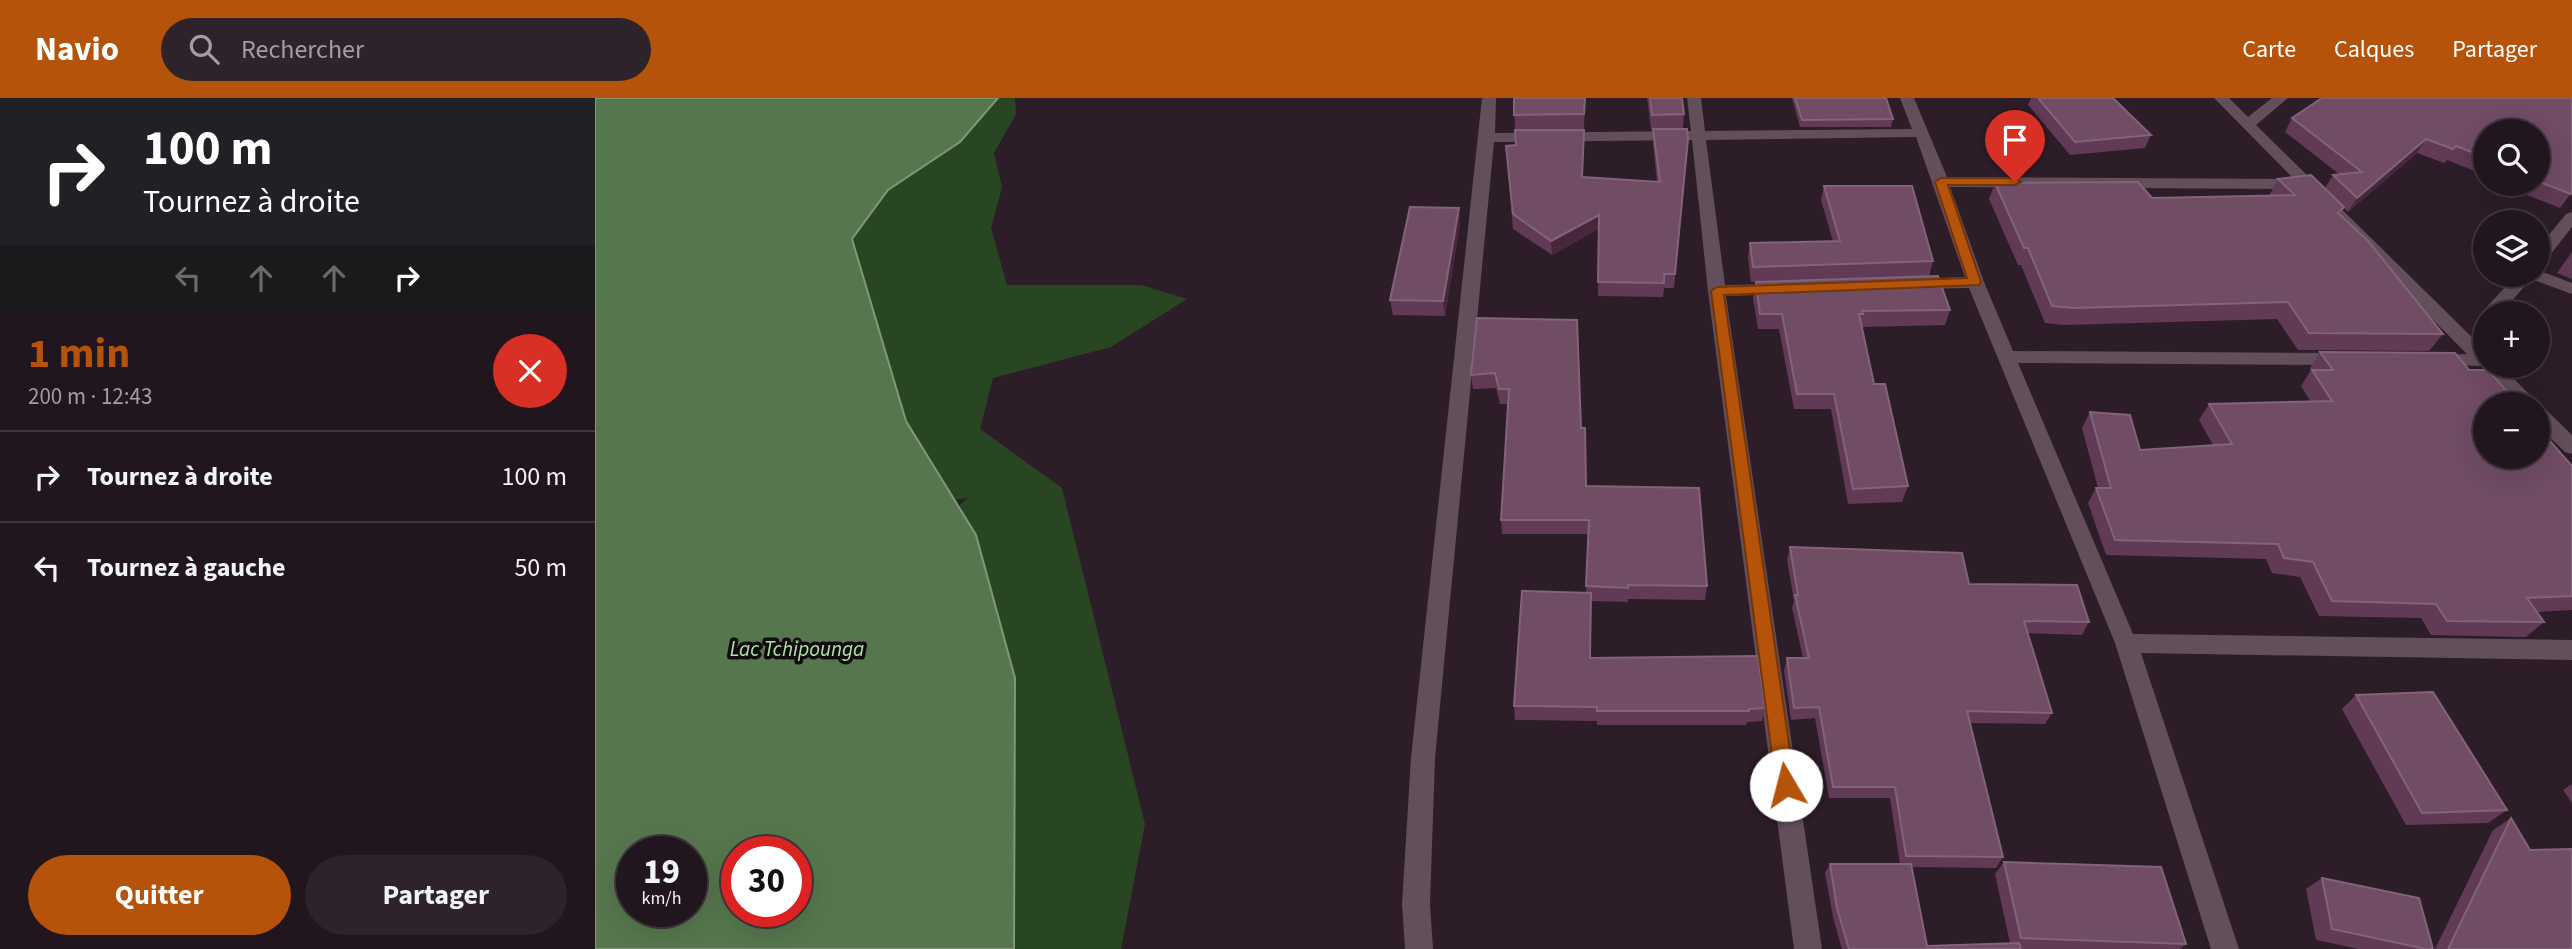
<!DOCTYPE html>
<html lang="fr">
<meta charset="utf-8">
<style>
body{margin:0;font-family:"Source Sans 3",sans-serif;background:#2e232b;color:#f1f3f6;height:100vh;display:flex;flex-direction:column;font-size:26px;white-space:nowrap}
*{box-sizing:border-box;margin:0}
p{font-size:23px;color:#a29fa4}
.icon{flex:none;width:38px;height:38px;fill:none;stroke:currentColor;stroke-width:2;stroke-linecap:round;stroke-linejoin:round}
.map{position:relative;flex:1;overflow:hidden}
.details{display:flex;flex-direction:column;background:#22161e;width:595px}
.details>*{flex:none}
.hud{background:#202124;color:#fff;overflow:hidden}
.tools{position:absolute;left:1878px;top:21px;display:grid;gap:14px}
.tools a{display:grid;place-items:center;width:77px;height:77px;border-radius:50%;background:#22161e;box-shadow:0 7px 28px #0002,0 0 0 2px #3f353c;font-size:35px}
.speed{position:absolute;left:21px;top:738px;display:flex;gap:14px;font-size:35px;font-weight:700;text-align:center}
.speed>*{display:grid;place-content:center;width:91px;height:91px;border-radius:50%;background:#22161e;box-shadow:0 7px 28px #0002,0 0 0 2px #3f353c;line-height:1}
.speed small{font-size:18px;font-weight:400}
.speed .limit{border:10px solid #d22;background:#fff;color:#111}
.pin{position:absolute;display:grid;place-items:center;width:60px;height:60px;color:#fff;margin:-72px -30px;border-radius:50% 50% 50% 0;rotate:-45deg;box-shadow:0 0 7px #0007}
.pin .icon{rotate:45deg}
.me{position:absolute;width:77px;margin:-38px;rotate:352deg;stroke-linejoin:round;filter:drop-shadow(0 0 5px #0008)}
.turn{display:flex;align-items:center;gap:24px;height:147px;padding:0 28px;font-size:32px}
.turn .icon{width:91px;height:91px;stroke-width:2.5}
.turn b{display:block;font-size:49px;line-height:60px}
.lanes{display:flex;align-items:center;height:66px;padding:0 28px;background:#0003;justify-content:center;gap:35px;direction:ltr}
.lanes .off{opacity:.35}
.round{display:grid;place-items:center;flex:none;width:74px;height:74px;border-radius:37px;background:#2e232b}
.summary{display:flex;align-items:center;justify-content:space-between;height:119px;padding:0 28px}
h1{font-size:42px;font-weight:700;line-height:52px;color:#b45309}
.cta{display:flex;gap:14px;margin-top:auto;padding:14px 28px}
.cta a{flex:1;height:80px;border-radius:42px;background:#b45309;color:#fff;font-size:28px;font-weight:700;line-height:80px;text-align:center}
.cta a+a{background:#2e232b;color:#f1f3f6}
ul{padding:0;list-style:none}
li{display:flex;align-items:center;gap:21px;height:91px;padding:0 28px;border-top:2px solid #3f353c}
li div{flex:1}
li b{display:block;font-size:26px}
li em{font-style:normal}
header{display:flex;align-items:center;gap:42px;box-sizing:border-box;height:98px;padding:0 35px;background:#b45309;color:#fff}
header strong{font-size:33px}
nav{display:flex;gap:38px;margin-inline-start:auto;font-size:24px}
.search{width:490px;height:63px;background:#2e232b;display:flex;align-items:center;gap:18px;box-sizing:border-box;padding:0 24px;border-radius:38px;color:#a29fa4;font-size:26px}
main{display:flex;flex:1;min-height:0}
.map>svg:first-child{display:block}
.green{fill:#294622}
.water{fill:#56774e;stroke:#82967b;stroke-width:2;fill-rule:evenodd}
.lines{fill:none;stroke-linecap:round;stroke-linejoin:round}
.street{fill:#634f5c;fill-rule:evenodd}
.wall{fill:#613a56}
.shaded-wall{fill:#46273d}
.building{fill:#704c65;stroke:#836379;stroke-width:2}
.route{fill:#b45309;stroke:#753606;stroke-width:2}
.labels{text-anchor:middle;stroke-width:7;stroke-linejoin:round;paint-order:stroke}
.water-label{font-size:21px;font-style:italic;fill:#b0e5a4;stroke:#110a0e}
</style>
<header>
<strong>Navio</strong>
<div class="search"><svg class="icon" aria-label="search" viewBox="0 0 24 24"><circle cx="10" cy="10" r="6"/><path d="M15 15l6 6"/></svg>Rechercher</div>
<nav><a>Carte</a><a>Calques</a><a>Partager</a></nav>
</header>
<main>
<section class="details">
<div class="hud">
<div class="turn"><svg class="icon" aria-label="right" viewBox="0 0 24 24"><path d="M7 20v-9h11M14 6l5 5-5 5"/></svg><div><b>100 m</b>Tournez à droite</div></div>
<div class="lanes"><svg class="icon off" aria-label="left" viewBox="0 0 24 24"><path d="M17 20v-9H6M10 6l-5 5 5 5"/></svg><svg class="icon off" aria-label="ahead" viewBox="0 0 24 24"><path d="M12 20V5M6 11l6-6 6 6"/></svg><svg class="icon off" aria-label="ahead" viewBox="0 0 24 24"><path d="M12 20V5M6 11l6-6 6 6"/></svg><svg class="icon" aria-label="right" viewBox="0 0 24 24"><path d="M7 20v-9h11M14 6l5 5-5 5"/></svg></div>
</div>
<div class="summary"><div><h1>1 min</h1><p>200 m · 12:43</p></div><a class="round" style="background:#d93025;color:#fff"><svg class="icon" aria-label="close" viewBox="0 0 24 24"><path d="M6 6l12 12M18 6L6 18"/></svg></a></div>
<ul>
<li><svg class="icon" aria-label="right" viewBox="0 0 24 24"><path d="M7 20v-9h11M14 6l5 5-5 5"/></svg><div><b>Tournez à droite</b></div><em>100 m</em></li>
<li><svg class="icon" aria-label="left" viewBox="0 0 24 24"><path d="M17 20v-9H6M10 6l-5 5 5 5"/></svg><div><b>Tournez à gauche</b></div><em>50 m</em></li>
</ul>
<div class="cta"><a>Quitter</a><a>Partager</a></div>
</section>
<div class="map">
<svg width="1977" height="851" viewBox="0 0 1977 851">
<rect width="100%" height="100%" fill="#2d1d28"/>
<path class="green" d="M371 0H420L421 16 399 55 407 89 396 130 412 187H546L592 201 516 249 398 280 385 331 467 390 550 726 526 851H369L396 584 410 542 353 494 302 461 373 400 318 407 238 122Z"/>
<path class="water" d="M0 0H403L365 44 293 92 257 141 311 323 381 437 420 580 419 851H0ZM37 754H96V814H37ZM142 754H201V814H142Z"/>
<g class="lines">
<g class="street">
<path d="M887 0H901L900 35 1096 33 1092 0H1106L1110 33 1317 31 1305 0H1319L1352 79 1699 81 1619 0H1634L1653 19 1677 0H1693L1661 27 1890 252V268H1906L1944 306H1923L1886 268 1831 266 1828 262 1831 258 1872 256 1708 91 1355 89 1389 184 1418 253 1749 255 1755 257 1758 261 1755 265 1749 267 1423 265 1538 536 1977 542V562L1546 555 1644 851H1616L1520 545 1374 190 1319 191 1310 186 1319 181 1370 179 1321 39 1111 42 1130 187 1189 186 1198 191 1189 196 1131 198 1227 851H1199L1113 193 1097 42 899 44 840 660 835 806 838 851H810L807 806 816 660Z"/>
<path d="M1977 114V129L1948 166 1942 167V151L1971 116Z"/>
<path d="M1942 172 1977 185V196L1936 181 1906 215H1890V219L1887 215 1890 211 1921 177H1942Z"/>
<path d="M1942 308 1949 310 1977 337V356L1970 354 1942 327Z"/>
</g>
</g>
<g class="wall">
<path d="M919 0H990L989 31 920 32Z"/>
<path d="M1052 0H1087L1089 16 1088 30 1056 31Z"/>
<path d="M1197 0H1291L1298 21 1296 29H1205Z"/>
<path d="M1436 0H1518L1556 37 1550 50 1475 57 1433 7Z"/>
<path d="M1977 0V94L1965 110 1927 95 1930 92 1914 86H1942V33H1890V77L1852 62 1849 65 1822 55 1753 114 1749 110 1745 116 1848 236 1834 253 1703 252 1682 221 1470 227 1450 225 1426 167H1423L1394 101 1400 85 1557 100 1674 98 1683 81 1730 90 1738 77 1744 76 1690 34 1697 20Z"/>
<path d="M1058 31 1093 41 1079 190H1069L1068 199 1003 198 1004 131 957 157 918 131 911 48 988 79 1062 84 1058 45Z"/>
<path d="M1229 88 1338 163 1334 178 1156 184 1153 159 1155 145 1238 143 1226 102Z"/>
<path d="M865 126 850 218 798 217 795 202Z"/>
<path d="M1977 154V181L1962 175Z"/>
<path d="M1161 184 1355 212 1350 227 1267 229 1279 286 1313 388 1307 404 1253 406 1236 311H1199L1184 231H1163L1158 200Z"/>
<path d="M882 220 986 330 991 388 1112 488 1110 502 1033 501V504L996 503 995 560 1170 610 1167 623 1152 624 1151 627H1002V623L920 622 919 608 991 494 994 436H907L906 422 913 306H905L901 290 878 291 876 277Z"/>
<path d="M1725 254 1874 272 1977 368V512L1941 514 1949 524 1931 539 1836 537 1826 520 1724 518 1705 479 1677 475 1671 461 1511 457 1493 405 1501 390H1503L1487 330 1495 314 1545 352 1618 347 1604 322 1614 306 1716 304 1706 288 1716 272 1715 270Z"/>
<path d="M1195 449 1374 486 1494 524 1487 537 1432 535 1457 615 1450 626 1375 625 1408 759 1401 770 1317 769 1332 848 1415 845 1400 776 1409 764 1591 846 1585 851H1247L1238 819 1230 775 1235 766H1305L1295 700H1234L1220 620 1196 622 1189 572 1192 560H1208L1197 510 1199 503 1192 462Z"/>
<path d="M1761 597 1912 712 1893 725 1811 727 1747 611Z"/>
<path d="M1977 686V705L1968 692Z"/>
<path d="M1916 720 1935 752 1977 851H1840L1898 732Z"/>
<path d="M1727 780 1838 851H1764L1721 842 1711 791Z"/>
</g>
<g class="shaded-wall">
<path d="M1831 41 1822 55 1753 114 1762 100Z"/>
<path d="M864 110 865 126 850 218 848 203Z"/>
<path d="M1004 117V131L957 157 956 143Z"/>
</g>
<g class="building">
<path d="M919 0H990L989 16 919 17Z"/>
<path d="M1055 0H1087L1089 16 1057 17Z"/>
<path d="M1200 0H1291L1298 21 1207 22Z"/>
<path d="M1443 0H1518L1556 37 1480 44Z"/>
<path d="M1727 0H1977V94L1976 96 1942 83V33H1890V59L1861 48 1858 51 1831 41 1762 100 1738 77 1767 74 1697 20Z"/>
<path d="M1058 31H1092L1093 41 1080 176H1069V185L1003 184 1004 117 956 143 918 116 911 48 921 47 920 32H989L987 79 1065 84Z"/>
<path d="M1716 77 1749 109 1743 115 1773 143 1848 236 1714 235 1693 204 1478 210 1457 208 1433 150H1429L1400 85 1543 84 1557 100 1700 97 1683 81Z"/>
<path d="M1229 88H1317L1338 163 1158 169 1155 145 1245 143Z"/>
<path d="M815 109 864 110 848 203 795 202Z"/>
<path d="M1343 178 1355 212 1267 213 1268 216H1264L1279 286H1290L1313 388 1258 391 1239 296H1202L1187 216H1165L1161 184Z"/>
<path d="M882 220 982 222 986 330H990L991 388 1104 390 1112 488 1033 487V490L991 488 994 422H906L914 291H904L900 275 876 277Z"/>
<path d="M1725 254 1860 255 1874 272H1893L1923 306H1890V359H1942V328L1977 368V498L1932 500 1949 524 1852 523 1841 506 1737 503 1718 464 1689 460 1683 446 1520 442 1501 390H1516L1495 314 1535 317 1545 352 1637 346 1614 306 1737 303 1717 272H1738Z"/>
<path d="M1195 449 1367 455 1374 486 1482 487 1494 524 1429 523 1457 615 1372 613 1408 759 1311 758 1300 689H1238L1224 609 1199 610 1192 560H1214L1200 497H1203Z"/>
<path d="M927 493 996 495 995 560 1163 558 1170 610 1154 611V613H1002V609L919 608Z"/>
<path d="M1838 594 1912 712 1827 715 1761 597Z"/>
<path d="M1916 720 1935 752 1977 751V851H1853Z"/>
<path d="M1409 764 1566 769 1591 846 1426 840Z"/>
<path d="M1235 766H1316L1332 848 1424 845 1426 851H1254L1242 810Z"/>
<path d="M1727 780 1824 800 1838 851H1831L1737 831Z"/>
</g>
<path class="route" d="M1346 80H1420L1426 84 1420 87H1353L1386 184 1384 187 1129 197 1200 687 1197 693 1191 695 1184 693 1181 687 1116 193 1122 189 1372 180 1340 84Z"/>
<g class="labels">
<g class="water-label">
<text x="202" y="558">Lac Tchipounga</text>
</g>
</g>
</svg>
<div class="tools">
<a><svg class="icon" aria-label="search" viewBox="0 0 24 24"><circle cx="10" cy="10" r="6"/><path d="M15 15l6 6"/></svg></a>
<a><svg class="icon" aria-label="layers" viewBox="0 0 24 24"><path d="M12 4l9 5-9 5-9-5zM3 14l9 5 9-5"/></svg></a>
<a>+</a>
<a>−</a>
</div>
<div class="speed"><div>19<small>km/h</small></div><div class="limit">30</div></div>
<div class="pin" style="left:1420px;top:84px;background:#d93025"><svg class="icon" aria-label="arrive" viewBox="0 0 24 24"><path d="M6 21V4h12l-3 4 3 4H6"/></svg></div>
<svg class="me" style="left:1191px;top:687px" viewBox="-20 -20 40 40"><circle r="19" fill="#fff"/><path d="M0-13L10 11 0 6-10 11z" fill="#b45309"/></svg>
</div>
</main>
